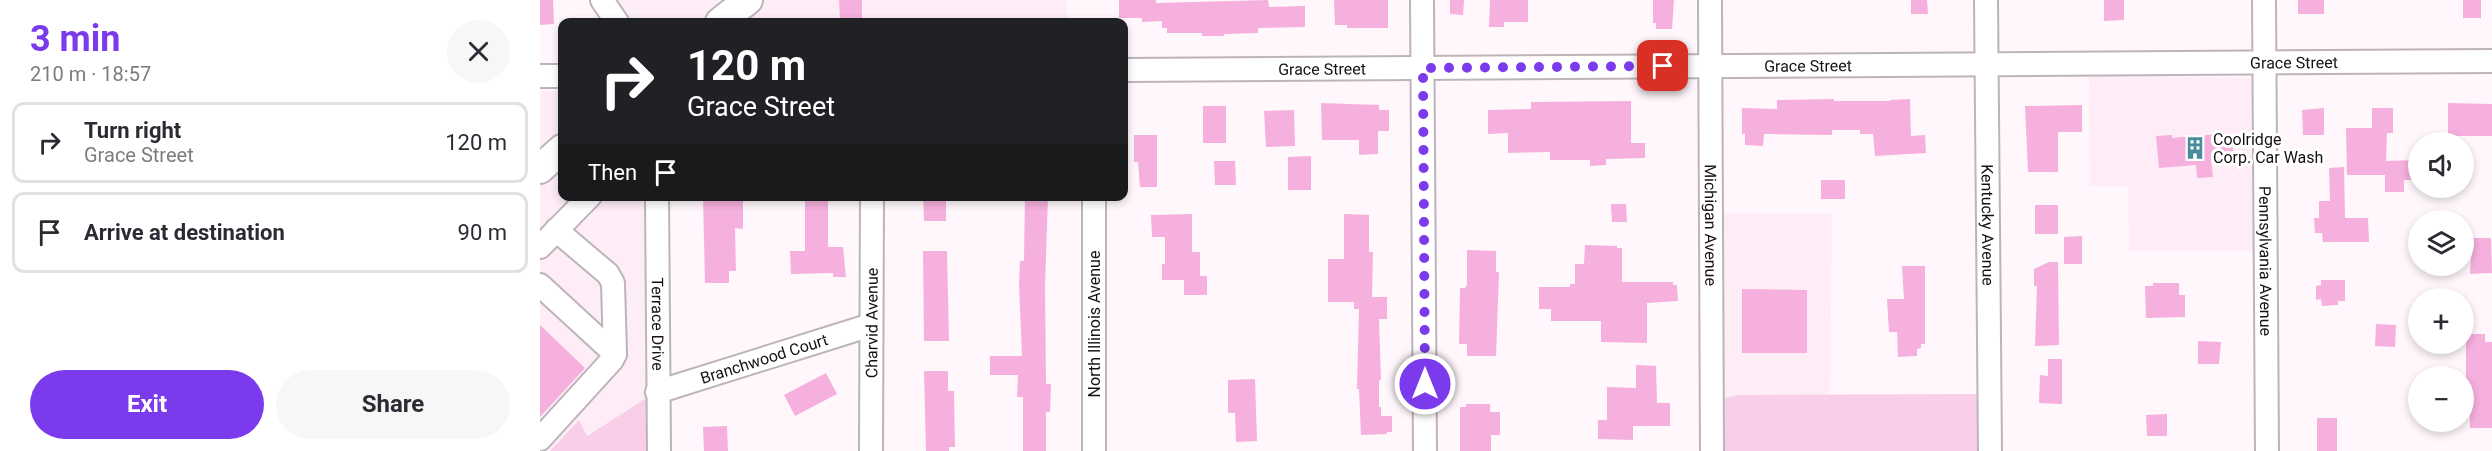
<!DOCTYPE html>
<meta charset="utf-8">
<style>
body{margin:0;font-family:Roboto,sans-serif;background:#f7f7f7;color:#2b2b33;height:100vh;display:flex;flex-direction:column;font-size:22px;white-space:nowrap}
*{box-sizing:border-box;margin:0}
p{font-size:20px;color:#7c7c81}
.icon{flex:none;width:33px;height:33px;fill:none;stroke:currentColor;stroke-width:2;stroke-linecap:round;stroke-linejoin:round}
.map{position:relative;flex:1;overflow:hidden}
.details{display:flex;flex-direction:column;background:#fff;width:540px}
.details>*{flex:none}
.guide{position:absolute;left:18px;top:18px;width:570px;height:183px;border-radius:12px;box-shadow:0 3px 9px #0003;background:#202124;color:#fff;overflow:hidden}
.buttons{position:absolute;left:1868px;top:132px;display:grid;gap:12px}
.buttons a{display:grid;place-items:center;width:66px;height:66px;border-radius:50%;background:#fff;box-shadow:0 3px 9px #0003;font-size:30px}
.pin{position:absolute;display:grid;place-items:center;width:51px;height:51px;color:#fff;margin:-26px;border-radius:12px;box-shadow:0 3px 9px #0006}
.me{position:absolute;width:66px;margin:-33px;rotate:0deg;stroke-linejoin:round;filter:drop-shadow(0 0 4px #0008)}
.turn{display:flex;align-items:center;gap:21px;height:126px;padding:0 30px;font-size:27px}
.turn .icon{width:78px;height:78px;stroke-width:2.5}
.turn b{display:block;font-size:42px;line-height:51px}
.then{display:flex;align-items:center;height:57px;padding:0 30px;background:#0003;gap:12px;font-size:22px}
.round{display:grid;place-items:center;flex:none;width:63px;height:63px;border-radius:32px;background:#f7f7f7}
.summary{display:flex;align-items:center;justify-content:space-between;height:102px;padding:0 30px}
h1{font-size:36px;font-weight:700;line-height:45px;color:#7c3aed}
.cta{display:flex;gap:12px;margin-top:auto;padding:12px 30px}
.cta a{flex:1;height:69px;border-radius:36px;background:#7c3aed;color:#fff;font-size:24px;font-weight:700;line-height:69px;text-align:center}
.cta a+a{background:#f7f7f7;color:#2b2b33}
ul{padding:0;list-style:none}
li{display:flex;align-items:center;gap:18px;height:81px;margin:0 12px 9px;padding:0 18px;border:3px solid #e1e1e2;border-radius:12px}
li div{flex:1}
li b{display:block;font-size:22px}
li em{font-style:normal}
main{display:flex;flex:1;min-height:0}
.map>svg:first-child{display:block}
.built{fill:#feedf7}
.green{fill:#f8cee9}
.building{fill:#f5b0dd}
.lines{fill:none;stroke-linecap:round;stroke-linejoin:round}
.minor-casing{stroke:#bdb4ba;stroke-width:26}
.major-casing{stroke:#bdb4ba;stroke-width:32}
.minor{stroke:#fff;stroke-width:22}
.major{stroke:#fff;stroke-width:28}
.route{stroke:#7c3aed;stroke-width:10;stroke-dasharray:0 18}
.labels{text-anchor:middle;stroke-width:6;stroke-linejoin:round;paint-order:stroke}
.street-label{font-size:16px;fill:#151113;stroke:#fff}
.poi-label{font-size:16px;fill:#151113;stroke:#fff;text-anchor:start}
</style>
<main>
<section class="details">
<div class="summary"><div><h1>3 min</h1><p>210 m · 18:57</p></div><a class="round"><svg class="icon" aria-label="close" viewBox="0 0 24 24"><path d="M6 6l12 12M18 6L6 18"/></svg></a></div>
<ul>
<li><svg class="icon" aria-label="right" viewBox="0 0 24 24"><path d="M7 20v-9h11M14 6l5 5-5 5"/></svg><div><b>Turn right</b><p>Grace Street</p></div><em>120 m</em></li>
<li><svg class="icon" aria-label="arrive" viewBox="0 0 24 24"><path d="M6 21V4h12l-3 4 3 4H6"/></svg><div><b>Arrive at destination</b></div><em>90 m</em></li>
</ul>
<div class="cta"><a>Exit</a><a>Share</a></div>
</section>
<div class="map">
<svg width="1952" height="451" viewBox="0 0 1952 451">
<rect width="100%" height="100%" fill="#fff7fb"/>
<g class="built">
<path d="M72 0H527V22H84Z"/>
<path d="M1549 75 1716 78 1719 251H1589L1588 186H1550Z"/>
<path d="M0 91H22V196L111 197V395L46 436 39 421 10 451H0Z"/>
<path d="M1180 213 1292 214 1290 395H1199L1182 399Z"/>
</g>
<g class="green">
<path d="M1443 394 1444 451H1182V399L1198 395Z"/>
<path d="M111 395V451H10L39 420 47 436Z"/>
</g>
<g class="building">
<path d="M0 0H13L14 24 0 25Z"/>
<path d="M299 0H322V18L300 19Z"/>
<path d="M579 0H616V3L728 0 729 7 765 6V27L718 28V33L684 34V36H662V33H627V28H622V21L602 22V18H579Z"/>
<path d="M794 0H848V28H807V25H795Z"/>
<path d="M910 0H924L923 15 910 14Z"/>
<path d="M950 0H988V22H964V27H949Z"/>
<path d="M1113 0H1134L1132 29H1116V23H1113Z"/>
<path d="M1371 0H1387L1388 14H1371Z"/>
<path d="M1564 0H1584V20L1564 21Z"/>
<rect x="1758" y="0" width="26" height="14"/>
<rect x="1923" y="0" width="18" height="18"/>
<path d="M1294 99V101H1350V100L1370 99 1371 136 1385 135 1386 153 1335 156 1333 134H1320V130H1292V135L1224 134 1223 146 1205 145V134H1202V108L1237 109V100Z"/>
<path d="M1091 101V143H1105V158L1066 159V165L1050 166V160H1010V152L968 153V133L948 134V110L991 109V102Z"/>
<path d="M781 103 839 105V110H849V131H838V154L819 155V140H782Z"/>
<path d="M1908 103 1952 104V136H1908Z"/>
<path d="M1542 105V132H1518V172H1488L1485 106Z"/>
<rect x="663" y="106" width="23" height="37"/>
<path d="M1784 108V135H1763L1762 110Z"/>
<path d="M1832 108H1853V133H1847L1846 161 1875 160 1876 180H1864V192H1845V175H1807L1806 128H1832Z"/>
<path d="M754 110 755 146 726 147 724 111Z"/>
<path d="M1691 133 1694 158 1671 160 1673 177 1657 178 1656 165 1619 168 1616 136 1632 135V138Z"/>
<path d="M594 135H617V187H600L598 162H594Z"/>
<path d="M771 156V190H748V157Z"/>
<path d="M674 161H695L696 185H675Z"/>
<path d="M1804 167 1805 218H1828L1829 242H1783L1782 233H1775L1774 218H1779V201H1790L1789 168Z"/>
<rect x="1281" y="180" width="24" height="19"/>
<path d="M163 196H203V229L195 228 196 271H189V283H165Z"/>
<path d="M265 196H288V247H303L306 277H293V273L251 274 250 251H265Z"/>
<path d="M383 196H406V221H384Z"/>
<path d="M485 196H508L505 286 506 384H511L510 412H506V451H483V397H477L478 375H450V356H482L479 285 480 261H484Z"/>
<path d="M1071 204H1086L1087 222H1072Z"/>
<rect x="1495" y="205" width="23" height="29"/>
<path d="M652 214V252H660V276H667V295H644V280H622V264H625V237H612L611 215Z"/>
<path d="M804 214 829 215V252H833L832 297H847V319H839L841 380H839V407H841V416H852V432H847V434L821 435 819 389H817L819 309H814V302H788V259H804Z"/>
<path d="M1542 236V264H1524V237Z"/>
<path d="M1932 238H1951L1952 273 1930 274Z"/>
<path d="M1045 245 1077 246V248H1082V282H1133V285H1137L1138 301 1107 303V343L1061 342V321H1011V309H999V287H1030V284H1035V264H1044Z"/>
<path d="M927 250 956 251V272H959L956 356H927V344H919L920 288H925L927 285Z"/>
<path d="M383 251H407L409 341H384Z"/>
<path d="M1509 262H1518L1519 345 1495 346 1497 286H1494V269Z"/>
<path d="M1362 266H1385V344H1381V348L1377 349V356L1358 357 1357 332H1349L1347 299H1364Z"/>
<path d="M1781 280H1805V301H1798V305L1782 306 1781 299 1776 300V286L1781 285Z"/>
<path d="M1613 283H1639V295H1645V317L1606 318 1605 286H1613Z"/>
<path d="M1202 289 1267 290V353H1202Z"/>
<path d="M1836 324 1856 325 1855 347 1835 346Z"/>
<path d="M0 325 45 368 0 417Z"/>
<path d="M1926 334H1945V342H1952V428H1930L1929 387H1926Z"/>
<path d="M1658 341 1681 342 1679 364H1658Z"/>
<path d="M1508 359H1522V404L1499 403 1500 375 1508 376Z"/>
<path d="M1096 365 1116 366 1117 403H1130V426H1093V440L1058 439V420H1067V387L1096 388Z"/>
<path d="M384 371H408V391H414L415 447H409V451H386Z"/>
<path d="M286 373 297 394 255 416 244 395Z"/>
<path d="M715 379 717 441 696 442 695 413H688V380Z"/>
<path d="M926 404H950V412H960V435H951V451H920V407H926Z"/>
<path d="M1627 414V436H1607L1606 415Z"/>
<rect x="1777" y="418" width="20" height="33"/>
<path d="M187 426 188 451H164L163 427Z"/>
</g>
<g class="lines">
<g class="minor-casing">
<g id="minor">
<path d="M62 0 77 22"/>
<path d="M882 0 885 451"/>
<path id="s1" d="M1170 0 1172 451"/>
<path id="s2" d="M1446 0 1450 451"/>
<path id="s3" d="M1724 0 1727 451"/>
<path id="s4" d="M584 70 1952 61"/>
<path d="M0 76H22"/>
<path id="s5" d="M117 196 119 451"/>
<path d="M554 196V451"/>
<path d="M0 247 50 196"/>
<path d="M0 285 75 354"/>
<path id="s6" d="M117 392 331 325"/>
<path d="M0 439 72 360 75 354 73 283 68 274 16 230"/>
<path id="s7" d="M331 451 332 196"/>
</g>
</g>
<g class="major-casing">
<g id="major">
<path d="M180 22 208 0"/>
<path d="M0 169 22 149"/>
</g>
</g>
<use href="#minor" class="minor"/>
<use href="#major" class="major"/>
</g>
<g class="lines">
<path class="route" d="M885 384 883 68 1123 66"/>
</g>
<defs>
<g id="building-bare" transform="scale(1.8)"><path d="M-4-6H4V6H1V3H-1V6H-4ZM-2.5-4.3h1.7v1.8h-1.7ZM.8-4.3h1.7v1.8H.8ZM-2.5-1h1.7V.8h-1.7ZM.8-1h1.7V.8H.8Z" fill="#488b9b" stroke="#fff" stroke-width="2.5" paint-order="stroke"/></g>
</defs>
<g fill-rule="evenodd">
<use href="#building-bare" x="1655" y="148"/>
</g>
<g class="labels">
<g class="street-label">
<text dy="6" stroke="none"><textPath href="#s4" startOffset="1170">Grace Street</textPath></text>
<text dy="6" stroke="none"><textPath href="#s4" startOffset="684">Grace Street</textPath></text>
<text dy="6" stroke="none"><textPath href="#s4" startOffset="198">Grace Street</textPath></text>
<text dy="6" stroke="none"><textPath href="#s1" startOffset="225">Michigan Avenue</textPath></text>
<text dy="6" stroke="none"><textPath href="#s2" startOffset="225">Kentucky Avenue</textPath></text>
<text dy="6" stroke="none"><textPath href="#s3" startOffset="261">Pennsylvania Avenue</textPath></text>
<text dy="6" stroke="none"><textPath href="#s5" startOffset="128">Terrace Drive</textPath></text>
<text dy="6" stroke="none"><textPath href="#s7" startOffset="128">Charvid Avenue</textPath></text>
<text transform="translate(554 324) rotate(-90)" y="6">North Illinois Avenue</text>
<text dy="6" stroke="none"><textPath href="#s6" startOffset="112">Branchwood Court</textPath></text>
</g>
<g class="poi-label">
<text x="1673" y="145">Coolridge<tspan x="1673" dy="18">Corp. Car Wash</tspan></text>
</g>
</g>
</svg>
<div class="buttons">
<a><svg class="icon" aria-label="sound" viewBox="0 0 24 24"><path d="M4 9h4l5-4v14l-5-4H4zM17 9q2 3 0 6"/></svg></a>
<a><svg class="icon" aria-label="layers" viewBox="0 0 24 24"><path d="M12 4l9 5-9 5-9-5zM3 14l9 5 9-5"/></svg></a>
<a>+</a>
<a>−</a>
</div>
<div class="pin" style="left:1123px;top:66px;background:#d93025"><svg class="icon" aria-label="arrive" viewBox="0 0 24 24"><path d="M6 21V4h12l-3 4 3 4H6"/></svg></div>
<svg class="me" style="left:885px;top:384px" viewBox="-20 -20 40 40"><circle r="17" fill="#7c3aed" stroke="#fff" stroke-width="3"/><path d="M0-11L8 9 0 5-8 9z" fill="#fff"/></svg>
<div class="guide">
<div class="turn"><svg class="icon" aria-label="right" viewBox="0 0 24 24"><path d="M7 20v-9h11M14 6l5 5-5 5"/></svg><div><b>120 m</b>Grace Street</div></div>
<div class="then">Then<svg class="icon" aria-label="arrive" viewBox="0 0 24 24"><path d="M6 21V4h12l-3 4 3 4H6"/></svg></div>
</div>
</div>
</main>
